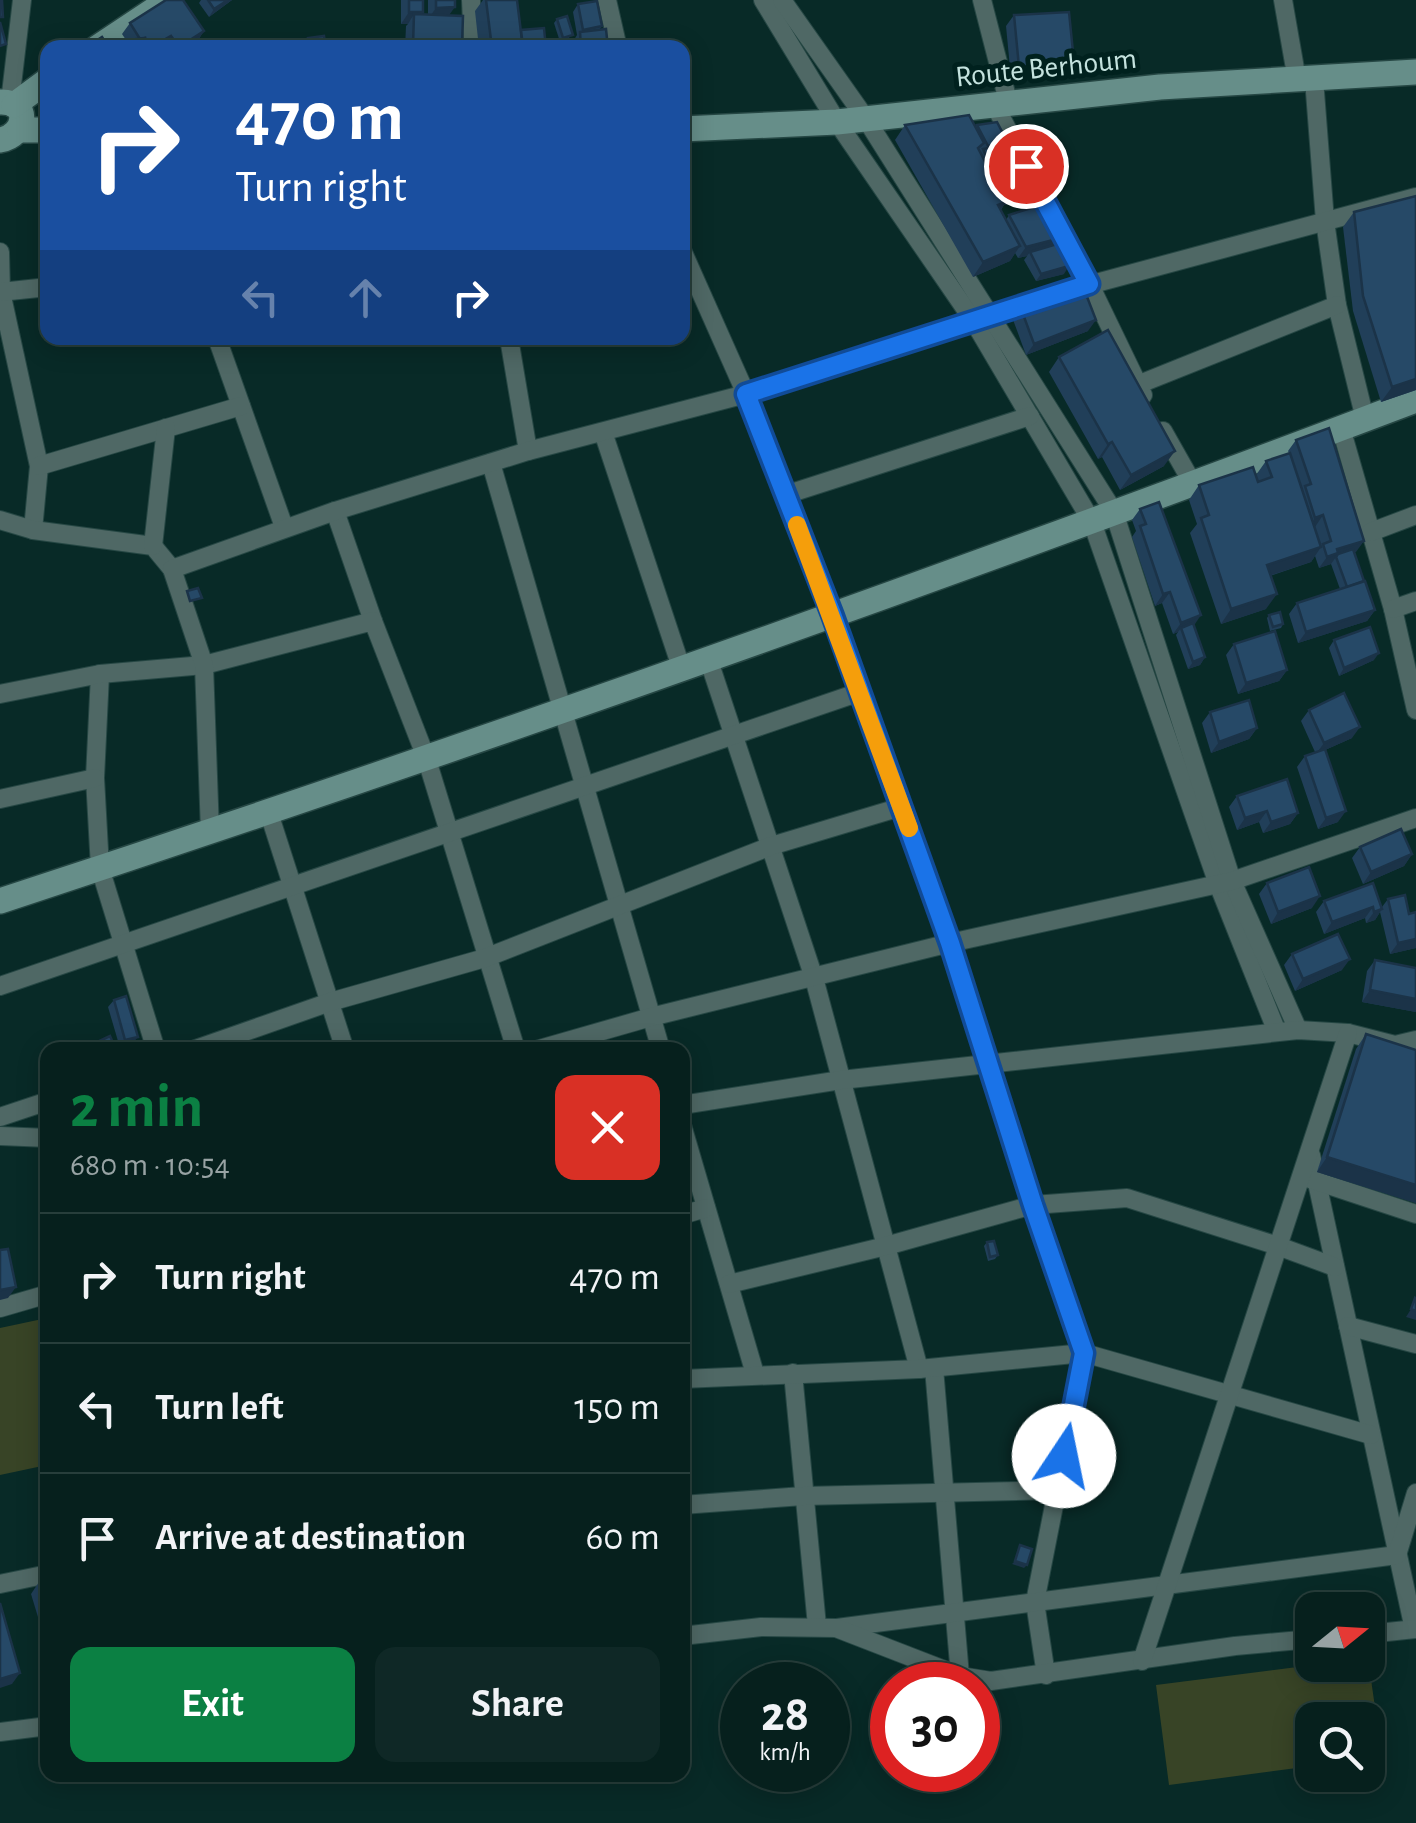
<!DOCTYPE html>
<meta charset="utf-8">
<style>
body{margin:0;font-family:"Alegreya Sans",sans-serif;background:#0f2826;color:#f1f3f6;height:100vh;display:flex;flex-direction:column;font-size:38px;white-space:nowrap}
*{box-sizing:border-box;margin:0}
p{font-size:32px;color:#98a3a4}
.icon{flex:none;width:55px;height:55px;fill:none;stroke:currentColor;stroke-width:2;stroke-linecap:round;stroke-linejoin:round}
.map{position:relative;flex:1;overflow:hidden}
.drawer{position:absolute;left:40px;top:1042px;width:650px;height:740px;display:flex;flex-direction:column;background:#06201d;border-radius:20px;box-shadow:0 5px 25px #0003,0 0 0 2px #273e3b}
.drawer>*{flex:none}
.hud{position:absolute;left:40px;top:40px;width:650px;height:305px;border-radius:20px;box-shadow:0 5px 25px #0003,0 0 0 2px #273e3b;background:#1a4fa0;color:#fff;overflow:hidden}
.needle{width:65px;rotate:72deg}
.fabs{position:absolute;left:1295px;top:1592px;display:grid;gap:20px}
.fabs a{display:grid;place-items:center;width:90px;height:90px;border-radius:20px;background:#06201d;box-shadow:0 5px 25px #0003,0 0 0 2px #273e3b;font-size:50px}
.speed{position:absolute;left:720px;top:1662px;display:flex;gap:20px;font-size:50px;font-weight:700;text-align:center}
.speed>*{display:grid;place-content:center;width:130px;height:130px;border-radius:50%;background:#06201d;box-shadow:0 5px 25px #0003,0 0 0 2px #273e3b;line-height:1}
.speed small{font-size:25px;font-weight:400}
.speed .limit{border:15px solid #d22;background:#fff;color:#111}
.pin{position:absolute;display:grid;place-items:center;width:85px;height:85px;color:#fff;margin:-42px;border:5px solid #fff;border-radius:50%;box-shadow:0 2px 10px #0007}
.me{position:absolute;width:110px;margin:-55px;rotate:11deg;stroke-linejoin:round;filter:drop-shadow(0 0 8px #0008)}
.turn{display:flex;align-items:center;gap:35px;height:210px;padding:0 30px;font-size:45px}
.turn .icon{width:130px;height:130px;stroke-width:2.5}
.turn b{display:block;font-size:70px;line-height:85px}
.lanes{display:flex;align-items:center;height:95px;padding:0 30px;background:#0003;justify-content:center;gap:50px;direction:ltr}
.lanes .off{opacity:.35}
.round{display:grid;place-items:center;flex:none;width:105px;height:105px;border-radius:20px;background:#0f2826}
.headline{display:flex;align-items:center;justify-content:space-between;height:170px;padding:0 30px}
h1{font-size:60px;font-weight:700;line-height:75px;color:#0b8043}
.primary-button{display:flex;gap:20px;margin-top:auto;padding:20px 30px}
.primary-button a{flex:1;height:115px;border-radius:20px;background:#0b8043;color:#fff;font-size:40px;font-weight:700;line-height:115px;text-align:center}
.primary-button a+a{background:#0f2826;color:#f1f3f6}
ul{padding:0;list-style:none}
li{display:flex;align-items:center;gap:30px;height:130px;padding:0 30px;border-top:2px solid #273e3b}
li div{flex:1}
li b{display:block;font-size:38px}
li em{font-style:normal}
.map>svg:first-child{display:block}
.green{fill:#384426}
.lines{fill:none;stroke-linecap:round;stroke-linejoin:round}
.street-casing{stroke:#264744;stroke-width:20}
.secondary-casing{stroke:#264744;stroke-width:28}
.street{stroke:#4f6865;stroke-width:18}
.secondary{stroke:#668e89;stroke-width:25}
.wall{fill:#213f59}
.shaded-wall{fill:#1b3348}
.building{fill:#264967;stroke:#1b3348;stroke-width:2.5}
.route-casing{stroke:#114b97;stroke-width:25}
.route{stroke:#1a73e8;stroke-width:18}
.slow{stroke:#f59e0b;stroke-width:18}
.labels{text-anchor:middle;stroke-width:10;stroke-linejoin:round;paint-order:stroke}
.street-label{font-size:30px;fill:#c4e2de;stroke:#00211e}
</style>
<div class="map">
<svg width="1416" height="1823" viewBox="0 0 1416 1823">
<rect width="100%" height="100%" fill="#082a27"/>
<g class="green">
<path d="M47 1318V1465L0 1475V1328Z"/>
<path d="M1368 1658 1382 1757 1368 1759V1720H1312V1766L1169 1785 1156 1685 1313 1665H1368Z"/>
</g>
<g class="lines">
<g class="street-casing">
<g id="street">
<path d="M471 0 473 48"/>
<path d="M607 0 618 48"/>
<path d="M763 0 837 122 973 320 1092 522 1218 884 1277 1032"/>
<path d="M782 0 866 119 1114 512 1232 881 1298 1030"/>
<path d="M982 0 1009 105"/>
<path d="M1283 0 1297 80"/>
<path d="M1314 79 1325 221 1337 305 1365 419"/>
<path d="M10 102 22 0"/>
<path d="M995 106 1089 283 1143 395"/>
<path d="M682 250 746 394 832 614 950 943 1033 1205 1084 1353 1035 1602 1046 1675"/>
<path d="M0 252 1 292 39 466 33 530"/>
<path d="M0 292 48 287"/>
<path d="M1059 293 1416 197"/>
<path d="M217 338 284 527"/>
<path d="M509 338 528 451"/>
<path d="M1137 385 1337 305"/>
<path d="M1341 428 1393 609 1416 710"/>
<path d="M1163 431 1193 484"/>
<path d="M603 432 681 667"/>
<path d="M491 463 661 1050"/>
<path d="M39 466 241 406"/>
<path d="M785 495 1030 416"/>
<path d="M335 511 373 621"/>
<path d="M0 520 33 530 153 546 172 569"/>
<path d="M1371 532 1416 515"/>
<path d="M153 546 166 428"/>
<path d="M1393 609 1416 601"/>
<path d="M708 658 814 978 919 1369"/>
<path d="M100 674 95 778 100 868 156 1050"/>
<path d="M0 694 100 674 204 665 373 621 427 760 516 1050"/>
<path d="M0 799 95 778"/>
<path d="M268 810 345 1050"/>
<path d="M210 832 204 665 172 569 335 511 528 451 746 394 1034 300"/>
<path d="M0 986 860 692"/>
<path d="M193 1050 330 1002 485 958 771 846 901 807"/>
<path d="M536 1050 651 1017 950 943 1232 881 1416 818"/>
<path d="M682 1105 841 1080 1298 1030 1348 1033 1395 1045 1416 1040"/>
<path d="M0 1117 48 1101"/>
<path d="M682 1125 755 1374"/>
<path d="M0 1136 48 1138"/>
<path d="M1311 1155 1414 1629"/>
<path d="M1307 1178 1416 1214"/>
<path d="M682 1215 706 1208"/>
<path d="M729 1284 886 1246 1033 1205 1127 1198 1278 1246 1335 1267"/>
<path d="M0 1308 48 1294"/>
<path d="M1348 1326 1416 1344"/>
<path d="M934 1368 960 1676"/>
<path d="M793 1373 817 1626"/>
<path d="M682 1379 919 1369 1084 1353 1371 1435"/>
<path d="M682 1505 803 1496 1057 1490"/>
<path d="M0 1584 48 1574"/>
<path d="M837 1628 1397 1555 1416 1493"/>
<path d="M1368 1634 1416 1629"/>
<path d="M682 1636 761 1627 836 1628 960 1676 991 1681 1235 1646 1312 1639"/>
<path d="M1142 1661 1348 1033"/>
<path d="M0 1732 48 1726"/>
</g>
</g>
<g class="secondary-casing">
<g id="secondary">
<path d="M97 48 169 0"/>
<path d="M0 102C31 101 27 135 0 140"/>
<path d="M14 105 48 80"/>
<path d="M682 129 837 122 1160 87 1416 72"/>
<path d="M20 130H48"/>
<path d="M0 901C476 745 948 577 1416 400"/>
</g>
</g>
<use href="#street" class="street"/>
<use href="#secondary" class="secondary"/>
</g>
<g class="wall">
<path d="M201 0H232L209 17 199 3Z"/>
<path d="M401 0H423V12L421 15H428V0H455L449 15 462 46 461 48H405L406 26 408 24H401Z"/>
<path d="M483 0H517L521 30 546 48H479L475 11Z"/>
<path d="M578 4 602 26 599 30 608 48H572V43L577 35 573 12Z"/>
<path d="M1014 15 1066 73 1011 78 1006 26Z"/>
<path d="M557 19 570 39 560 42 554 23Z"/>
<path d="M130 23 204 31 196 43 188 48H85L106 43 126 40 122 34Z"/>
<path d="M308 38 326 48H302Z"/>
<path d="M48 73V99L39 85Z"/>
<path d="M905 125 975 127 977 125 1006 145 1015 156 1010 164 989 169 990 172 1032 191 1027 199 1004 205 1001 210 1006 220 1009 215 1057 244 1064 274 1036 281 1024 260 1027 256 1018 258 1015 253 1010 261 973 277 895 140Z"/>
<path d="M1354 212 1416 390 1381 402 1353 311 1343 227Z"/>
<path d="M1020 298 1088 331 1026 355 1012 317 1014 314 1012 309Z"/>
<path d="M1059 357 1164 466 1120 490 1102 457 1098 459 1049 372Z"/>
<path d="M1296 440 1364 541 1354 552 1375 610 1367 621 1298 643 1289 614 1297 603 1340 589 1331 564 1319 568 1315 556 1311 562 1270 576 1266 609 1221 624 1190 533 1197 524 1189 500 1199 485 1256 475 1266 461 1289 453 1288 451Z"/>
<path d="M1140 509 1194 626 1205 657 1200 665 1188 669 1176 635 1178 632 1173 634 1162 603 1155 606 1132 537 1136 531 1132 520Z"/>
<path d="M1269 615 1283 624 1281 628 1270 631 1267 618Z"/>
<path d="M1334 640 1374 660 1339 676 1329 648Z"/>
<path d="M1234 644 1287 670 1279 681 1238 694 1226 655Z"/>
<path d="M1309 710 1352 738 1325 750 1338 822 1318 829 1297 767 1305 756 1315 752 1301 721Z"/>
<path d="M1210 712 1257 728 1249 739 1211 753 1202 723Z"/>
<path d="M1237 796 1298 813 1290 824 1263 833 1259 822 1237 830 1229 807Z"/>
<path d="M1360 847 1412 854 1404 866 1363 884 1352 858Z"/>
<path d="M1267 883 1312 908 1271 924 1259 894Z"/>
<path d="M1388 899 1416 948 1390 954 1380 912 1375 920 1366 923 1365 918 1324 934 1316 912 1324 901 1382 907Z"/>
<path d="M1292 954 1342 970 1295 991 1284 965Z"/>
<path d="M1375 960 1416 1012 1362 1002 1367 971Z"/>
<path d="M114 1000 132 1044 120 1048 108 1007Z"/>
<path d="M1366 1034 1416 1050V1203L1317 1172 1356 1049Z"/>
<path d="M987 1242 998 1255 995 1259 988 1261 984 1246Z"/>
<path d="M48 1577V1650L31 1594 41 1579Z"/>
</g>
<g class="shaded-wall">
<path d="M227 0H232L209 17 214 9Z"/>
<path d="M455 7 447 18 428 19 436 8Z"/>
<path d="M409 12H423L415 23 414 14 408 24H401Z"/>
<path d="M204 31 196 43 188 48H178Z"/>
<path d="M171 36 163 47 151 48Z"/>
<path d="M413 45 462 46 461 48H411Z"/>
<path d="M1074 62 1066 73 1011 78 1019 67Z"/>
<path d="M1015 156 1010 164 984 171 989 163Z"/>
<path d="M1032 191 1027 199 1004 205 995 217 988 220 1003 199Z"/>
<path d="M1061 238 1054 249 1030 252 1027 256 1018 258 1026 247Z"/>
<path d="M1020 246 1010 261 973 277 983 262Z"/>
<path d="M1069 266 1064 274 1036 281 1041 274Z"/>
<path d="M1096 320 1088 331 1026 355 1034 344Z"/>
<path d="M1416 379V390L1381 402 1392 387Z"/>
<path d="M1112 442 1102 457 1098 459 1108 444Z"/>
<path d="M1175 451 1164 466 1120 490 1131 475Z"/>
<path d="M1323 515 1315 527 1308 529 1315 518Z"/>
<path d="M1364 541 1356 552 1336 557 1331 564 1319 568 1327 557 1337 549Z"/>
<path d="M1321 547 1311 562 1256 580 1267 565Z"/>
<path d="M1170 592 1162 603 1155 606 1163 594Z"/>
<path d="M1277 594 1266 609 1221 624 1231 609Z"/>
<path d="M1375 610 1367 621 1298 643 1306 632Z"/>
<path d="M1201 615 1193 627 1181 628 1178 632 1173 634 1181 623Z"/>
<path d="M1379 653 1374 660 1339 676 1344 668Z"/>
<path d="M1205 657 1200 665 1188 669 1193 662Z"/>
<path d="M1287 670 1279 681 1238 694 1246 683Z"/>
<path d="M1360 727 1352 738 1316 754 1324 743Z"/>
<path d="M1257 728 1249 739 1211 753 1219 742Z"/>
<path d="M1267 811 1259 822 1237 830 1245 818Z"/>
<path d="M1346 811 1338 822 1318 829 1326 818Z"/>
<path d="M1298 813 1290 824 1263 833 1271 822Z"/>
<path d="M1412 854 1404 866 1363 884 1371 872Z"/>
<path d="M1320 896 1312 908 1271 924 1278 912Z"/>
<path d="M1373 907 1365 918 1324 934 1332 922Z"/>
<path d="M1382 909 1375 920 1366 923 1374 912Z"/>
<path d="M1416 939V948L1390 954 1398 943Z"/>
<path d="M1350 959 1342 970 1295 991 1303 979Z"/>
<path d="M1370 990 1416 999V1012L1362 1002Z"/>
<path d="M138 1037 132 1044 120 1048 125 1040Z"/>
<path d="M1327 1157 1416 1185V1203L1317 1172Z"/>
<path d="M16 1287 8 1298 0 1300V1290Z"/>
<path d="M1411 1309 1416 1311V1320L1406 1317Z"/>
<path d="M1015 1561 1027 1565 1024 1568 1012 1564Z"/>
<path d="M20 1673 12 1684 0 1688V1679Z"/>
</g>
<g class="building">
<path d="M0 0H2L3 17H0Z"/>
<path d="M166 0H183L204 31 179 47 171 36 153 46 146 47 145 38 140 39 130 23Z"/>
<path d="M208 0H228L214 9Z"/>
<rect x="409" y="0" width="14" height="12"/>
<path d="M436 0H455V7L436 8Z"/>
<path d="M486 0H517L523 48H492Z"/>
<path d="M597 1 602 26 583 30 578 4Z"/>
<path d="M1069 12 1074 62 1019 67 1014 15Z"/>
<path d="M414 14 463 16 462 46 413 45Z"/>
<path d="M567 16 573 35 563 38 557 19Z"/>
<path d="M0 22 6 44 0 46Z"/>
<path d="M544 28 546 48H523L521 30Z"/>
<path d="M606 29 608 48H581L580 32Z"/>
<path d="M324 36 326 48H310L308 38Z"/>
<path d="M102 37 106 43 145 38 146 47 155 48H85Z"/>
<rect x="369" y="43" width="23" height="5"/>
<path d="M969 115 984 143 978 148 1006 202 998 205 1020 246 983 262 905 125Z"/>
<path d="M997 122 1008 143 988 146 977 125Z"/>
<path d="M1008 145 1015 156 989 163 983 149Z"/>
<path d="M1018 163 1032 191 1004 199 990 172Z"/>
<path d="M1416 196V379L1392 387 1363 296 1354 212Z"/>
<path d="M1044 204 1061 238 1026 247 1009 215Z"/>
<path d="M1057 244 1069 266 1041 274 1030 252Z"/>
<path d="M1079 276 1096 320 1034 344 1020 306 1023 304 1020 298Z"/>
<path d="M1108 330 1175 451 1131 475 1112 442 1108 444 1059 357Z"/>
<path d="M1329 428 1364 541 1337 549 1338 553 1327 557 1323 544 1331 541 1323 515 1315 518 1305 486 1311 484 1296 440Z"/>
<path d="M1290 453 1321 547 1267 565 1277 594 1231 609 1201 518 1209 515 1199 485 1253 467 1258 482 1272 477 1266 461Z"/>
<path d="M1159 502 1201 615 1181 623 1170 592 1163 594 1140 526 1146 524 1140 509Z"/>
<path d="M1353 549 1364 581 1347 587 1336 557 1338 554Z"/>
<path d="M1365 581 1375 610 1306 632 1297 603Z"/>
<path d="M198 588 202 598 190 601 187 591Z"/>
<path d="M1280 612 1283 624 1273 627 1269 615Z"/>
<path d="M1193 623 1205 657 1193 662 1181 628Z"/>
<path d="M1370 627 1379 653 1344 668 1334 640Z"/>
<path d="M1275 631 1287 670 1246 683 1234 644Z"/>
<path d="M1344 693 1360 727 1324 743 1309 710Z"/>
<path d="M1249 700 1257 728 1219 742 1210 712Z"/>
<path d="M1325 749 1346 811 1326 818 1305 756Z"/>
<path d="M1287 779 1298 813 1271 822 1267 811 1245 818 1237 796Z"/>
<path d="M1401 829 1412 854 1371 872 1360 847Z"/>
<path d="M1309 867 1320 896 1278 912 1267 883Z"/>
<path d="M1373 883 1382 909 1374 912 1373 907 1332 922 1324 901Z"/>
<path d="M1405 895 1409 914 1416 912V939L1398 943 1388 899Z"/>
<path d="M1338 934 1350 959 1303 979 1292 954Z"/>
<path d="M1375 960 1416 968V999L1370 990Z"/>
<path d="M126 996 138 1037 125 1040 114 1000Z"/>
<path d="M1366 1034 1416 1050V1185L1327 1157Z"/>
<path d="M110 1036 115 1047 108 1050H95L93 1044Z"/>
<path d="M994 1241 998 1255 990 1257 987 1242Z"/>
<path d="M8 1249 16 1287 0 1290V1250Z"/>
<path d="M1415 1298 1416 1299V1311L1411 1309Z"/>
<path d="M1020 1545 1032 1549 1027 1565 1015 1561Z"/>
<path d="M48 1577V1601L41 1579Z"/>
<path d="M0 1603 20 1673 0 1679Z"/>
</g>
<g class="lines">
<g class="route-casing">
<path id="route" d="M1026 166 1089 284 746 394 832 614 950 943 1033 1205 1084 1353 1064 1456"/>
</g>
<use href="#route" class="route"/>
<path class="slow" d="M797 525 909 828"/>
</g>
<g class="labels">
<g class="street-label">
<text transform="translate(1046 67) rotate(-6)" y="10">Route Berhoum</text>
</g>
</g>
</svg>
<div class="fabs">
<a><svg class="needle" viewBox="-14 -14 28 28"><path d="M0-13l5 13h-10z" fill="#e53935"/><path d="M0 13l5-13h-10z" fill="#98a3a4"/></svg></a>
<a><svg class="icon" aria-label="search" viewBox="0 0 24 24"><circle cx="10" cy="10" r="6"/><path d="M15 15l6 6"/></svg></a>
</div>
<div class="speed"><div>28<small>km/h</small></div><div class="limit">30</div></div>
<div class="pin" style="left:1026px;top:166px;background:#d93025"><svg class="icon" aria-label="arrive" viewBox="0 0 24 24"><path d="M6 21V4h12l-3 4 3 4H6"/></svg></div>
<svg class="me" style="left:1064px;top:1456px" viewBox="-20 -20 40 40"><circle r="19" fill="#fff"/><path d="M0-13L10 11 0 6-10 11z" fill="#1a73e8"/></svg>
<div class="hud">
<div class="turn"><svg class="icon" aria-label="right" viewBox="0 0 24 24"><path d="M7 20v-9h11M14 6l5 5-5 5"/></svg><div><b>470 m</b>Turn right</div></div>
<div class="lanes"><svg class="icon off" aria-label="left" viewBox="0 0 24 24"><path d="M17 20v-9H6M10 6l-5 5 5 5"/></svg><svg class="icon off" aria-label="ahead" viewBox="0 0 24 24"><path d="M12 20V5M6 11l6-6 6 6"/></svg><svg class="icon" aria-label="right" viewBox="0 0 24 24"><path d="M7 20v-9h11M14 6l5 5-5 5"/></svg></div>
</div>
<section class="drawer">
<div class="headline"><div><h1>2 min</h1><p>680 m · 10:54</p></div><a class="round" style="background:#d93025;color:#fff"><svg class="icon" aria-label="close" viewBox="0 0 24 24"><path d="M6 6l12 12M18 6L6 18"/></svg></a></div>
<ul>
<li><svg class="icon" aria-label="right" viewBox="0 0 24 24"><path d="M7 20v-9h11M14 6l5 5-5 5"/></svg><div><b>Turn right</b></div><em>470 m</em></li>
<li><svg class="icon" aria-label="left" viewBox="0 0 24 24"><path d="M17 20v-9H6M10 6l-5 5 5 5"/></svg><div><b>Turn left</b></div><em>150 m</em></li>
<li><svg class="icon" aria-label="arrive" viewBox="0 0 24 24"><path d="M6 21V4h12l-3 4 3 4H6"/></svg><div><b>Arrive at destination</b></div><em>60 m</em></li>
</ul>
<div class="primary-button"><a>Exit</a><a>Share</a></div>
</section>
</div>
